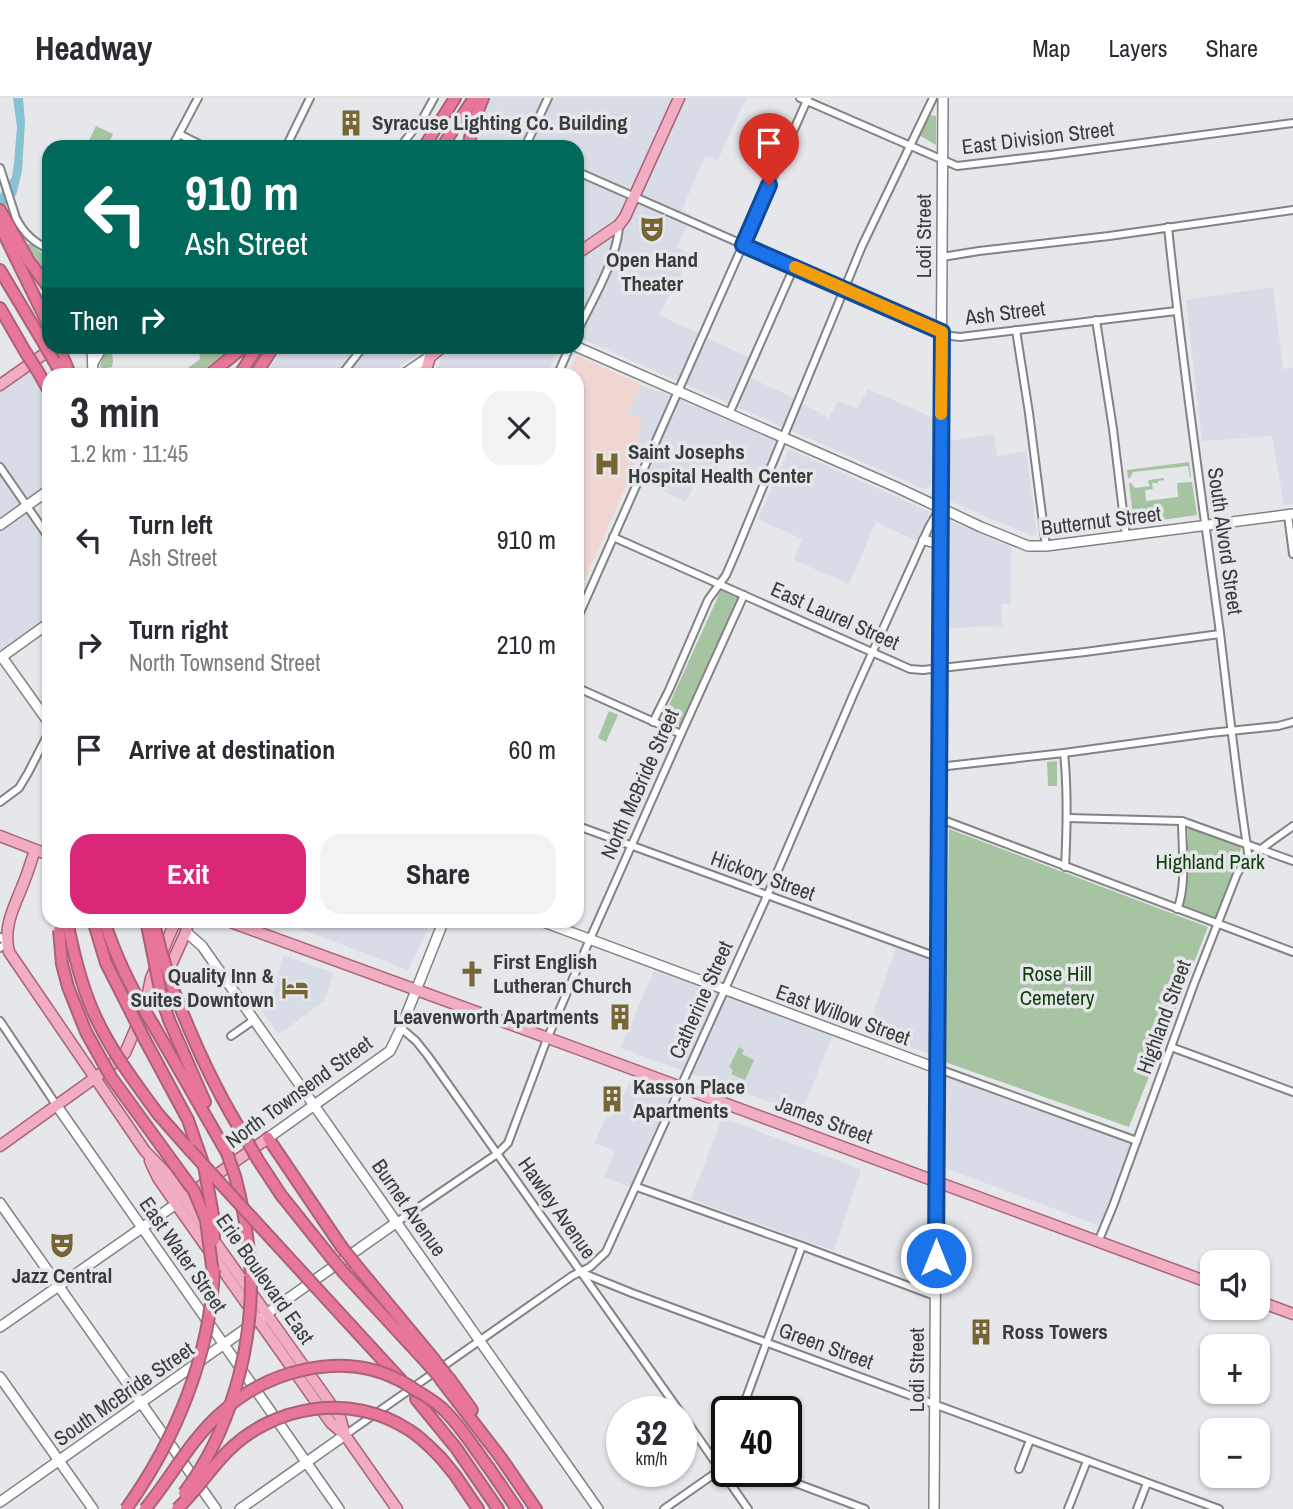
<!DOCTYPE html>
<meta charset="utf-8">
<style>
body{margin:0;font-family:"Archivo Narrow",sans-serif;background:#f2f2f3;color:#2b2b33;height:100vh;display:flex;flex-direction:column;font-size:26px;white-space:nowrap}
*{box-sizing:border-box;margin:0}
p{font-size:23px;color:#7c7c81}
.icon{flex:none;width:38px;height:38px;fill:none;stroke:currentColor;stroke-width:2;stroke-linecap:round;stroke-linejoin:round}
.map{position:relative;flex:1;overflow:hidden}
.side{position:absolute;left:42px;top:270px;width:542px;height:560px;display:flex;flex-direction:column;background:#fff;border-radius:21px;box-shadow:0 2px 5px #0004}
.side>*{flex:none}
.hud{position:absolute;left:42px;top:42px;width:542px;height:214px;border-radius:21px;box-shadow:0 2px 5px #0004;background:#00695c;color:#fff;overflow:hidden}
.controls{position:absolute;left:1200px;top:1152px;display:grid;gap:14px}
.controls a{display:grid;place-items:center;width:70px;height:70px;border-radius:14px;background:#fff;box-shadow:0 2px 5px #0004;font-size:35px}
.speed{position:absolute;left:606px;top:1298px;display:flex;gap:14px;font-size:35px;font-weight:700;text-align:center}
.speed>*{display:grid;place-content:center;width:91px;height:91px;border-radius:50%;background:#fff;box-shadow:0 2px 5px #0004;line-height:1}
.speed small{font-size:18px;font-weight:400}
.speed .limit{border:4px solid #111;border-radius:10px;background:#fff;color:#111}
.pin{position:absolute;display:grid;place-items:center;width:60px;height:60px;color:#fff;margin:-72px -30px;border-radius:50% 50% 50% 0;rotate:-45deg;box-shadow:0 0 7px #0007}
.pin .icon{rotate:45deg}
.me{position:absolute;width:77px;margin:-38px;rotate:0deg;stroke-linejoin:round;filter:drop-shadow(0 0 5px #0008)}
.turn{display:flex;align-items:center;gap:24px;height:147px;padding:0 28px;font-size:32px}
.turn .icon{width:91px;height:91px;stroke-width:2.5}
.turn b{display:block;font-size:49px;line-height:60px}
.then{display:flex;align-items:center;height:66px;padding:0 28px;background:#0003;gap:14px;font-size:26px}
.round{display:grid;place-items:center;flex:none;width:74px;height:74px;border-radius:21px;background:#f2f2f3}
.headline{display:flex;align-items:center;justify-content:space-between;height:119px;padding:0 28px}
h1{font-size:42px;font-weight:700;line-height:52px}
.button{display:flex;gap:14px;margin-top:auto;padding:14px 28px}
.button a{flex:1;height:80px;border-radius:21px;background:#db2777;color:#fff;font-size:28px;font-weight:700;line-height:80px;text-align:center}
.button a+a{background:#f2f2f3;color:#2b2b33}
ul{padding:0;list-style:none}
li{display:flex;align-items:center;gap:21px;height:105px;padding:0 28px}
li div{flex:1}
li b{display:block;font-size:26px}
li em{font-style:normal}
header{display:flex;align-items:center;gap:42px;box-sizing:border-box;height:98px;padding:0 35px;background:#fff;border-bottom:2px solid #e1e1e2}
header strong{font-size:33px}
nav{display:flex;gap:38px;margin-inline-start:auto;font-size:24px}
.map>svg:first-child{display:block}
.built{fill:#d8dce7}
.medical{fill:#f0d6d1}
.green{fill:#a7c4a2}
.water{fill:#88c1d2}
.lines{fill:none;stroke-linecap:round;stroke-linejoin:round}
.street-casing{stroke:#818386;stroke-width:10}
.secondary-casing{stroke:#818386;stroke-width:12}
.primary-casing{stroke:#ab6278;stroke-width:13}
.highway-casing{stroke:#ab6278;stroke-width:14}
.street{stroke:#fff;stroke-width:6}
.secondary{stroke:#fff;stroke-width:9}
.primary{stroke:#f1adc1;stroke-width:10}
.highway{stroke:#e87698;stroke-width:10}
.highway-bridge-casing{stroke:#ab6278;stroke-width:14;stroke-linecap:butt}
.highway-bridge{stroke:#e87698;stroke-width:10}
.route-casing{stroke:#114b97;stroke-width:18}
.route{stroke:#1a73e8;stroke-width:12}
.slow{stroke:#f59e0b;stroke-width:12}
.labels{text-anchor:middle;stroke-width:7;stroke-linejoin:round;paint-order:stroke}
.poi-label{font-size:21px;font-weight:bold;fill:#3b3c3d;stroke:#e5e7eb;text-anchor:start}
.street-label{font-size:21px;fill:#3b3c3d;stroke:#e5e7eb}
.park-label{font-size:21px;fill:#103f0b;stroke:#e5e7eb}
</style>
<header>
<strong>Headway</strong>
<nav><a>Map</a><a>Layers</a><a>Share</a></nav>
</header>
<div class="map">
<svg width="1293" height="1411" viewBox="0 0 1293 1411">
<rect width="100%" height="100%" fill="#e5e7eb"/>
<g class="built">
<path d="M486 0H746L718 62 705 58 682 112 692 117 677 149 691 157 659 217 750 260 744 277 788 297 829 320 838 303 857 310 868 291 934 320 931 388 924 391 578 239V49H474L479 14Z"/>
<path d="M1273 189 1283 271 1293 270V406L1284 407 1272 338 1202 343 1186 202Z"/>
<path d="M283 249H424L422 253 389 276H265Z"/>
<path d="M458 249V248L558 249 548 276H434L441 260Z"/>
<path d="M32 265 49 293V392L27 408 49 440V526L0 560V287Z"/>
<path d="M641 287 680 301 778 343 763 377 723 359 712 383 699 377 686 404 644 384 658 351 644 347 638 344 629 316Z"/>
<path d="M994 336 997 358 1026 353 1037 436 1033 438 949 403 948 343Z"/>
<path d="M789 351 930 414 917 443 876 424 849 486 794 462 802 441 758 421Z"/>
<path d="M948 422 1011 449V506H1001L1002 528 947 530Z"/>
<path d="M281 823 432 822V823L408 872Z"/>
<path d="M897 847 930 861 931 956 866 935Z"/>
<path d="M283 857 334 875 324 903 279 936 258 907 274 894Z"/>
<path d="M654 873 728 898 833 937 801 1015 620 950Z"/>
<path d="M946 979 1130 1046 1100 1128 945 1070Z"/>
<path d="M629 986 669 1000 630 1089 604 1079 615 1053 594 1045 606 1020 615 1015Z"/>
<path d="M722 1020 861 1071 834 1153 691 1101Z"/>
</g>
<path class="medical" d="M577 257 641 287 629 316 643 322 636 340 644 347 578 497V276H568Z"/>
<g class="green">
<path d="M928 17 936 18V47L919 37Z"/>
<path d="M96 28 113 36 107 49H86Z"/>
<path d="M26 146H31C45 157 49 160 49 178Z"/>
<path d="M110 248 148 249 112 255 113 263 112 269 102 271 100 268 105 250 108 251Z"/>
<path d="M199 249H233L197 276H180L200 261Z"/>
<path d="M1189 364 1191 380H1190L1188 368 1133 374 1130 380H1128L1127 372Z"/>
<path d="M1164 380V382L1158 383V385H1152L1153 391 1145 392 1146 403 1178 399 1177 385 1192 384 1197 417 1134 426 1129 385H1131L1135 390 1150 388 1148 384 1149 382Z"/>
<path d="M721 492 738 500 680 628 663 620Z"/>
<path d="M609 613 618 617 606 644 598 640Z"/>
<path d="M1057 663V688H1048L1047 664Z"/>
<path d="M1189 729 1240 748 1241 751 1216 818 1214 820 1186 810 1184 807 1188 731Z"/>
<path d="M949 731 1208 829 1129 1029 945 964Z"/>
<path d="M739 949 744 952 742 956 754 962 745 982 731 976 733 972 729 969Z"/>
</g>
<path class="water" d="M13 0H23L25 24 22 73 16 97 0 114V96L12 79 14 65 17 29Z"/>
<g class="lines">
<g class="street-casing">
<g id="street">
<path d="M800 0 957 68 1051 57 1293 25"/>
<path d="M179 36 205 49"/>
<path d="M172 49 198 0"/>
<path d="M286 49 310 0"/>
<path d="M400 49 423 20 434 0"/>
<path d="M525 49 548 0"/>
<path d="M0 70 16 120C23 134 34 145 49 151"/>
<path d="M578 74 951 238 960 239 1176 213"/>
<path d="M1168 129C1182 265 1202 400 1220 535 1229 610 1237 686 1249 761"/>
<path d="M942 159 979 153 1109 138 1293 112"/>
<path d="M1096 222 1113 331 1126 438"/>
<path d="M578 232C592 203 618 160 619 127"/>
<path d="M1016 232 1029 315 1046 448"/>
<path d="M342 276 364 248"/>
<path d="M558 276 570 248"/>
<path d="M729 316 794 169"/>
<path d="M0 369 49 440"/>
<path d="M1288 417 1293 456"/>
<path d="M613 439 910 571 923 572 1085 554 1220 536"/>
<path d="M578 519 808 0"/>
<path d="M578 590 681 636"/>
<path d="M653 624 669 592 708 502 726 477 736 454 862 148 933 0"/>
<path d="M1064 655C1068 693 1067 731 1065 769"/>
<path d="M938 669 1064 655 1210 635 1278 628 1293 624"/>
<path d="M0 704 19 690 28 675 49 634"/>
<path d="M938 720 1293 854"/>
<path d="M1067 720 1182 723 1293 763"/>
<path d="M578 728 937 859"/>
<path d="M1177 811C1187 791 1182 747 1182 723"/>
<path d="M0 839 7 845 0 850"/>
<path d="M0 923 57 1008"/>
<path d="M401 930 416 943 428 958 680 1314"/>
<path d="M231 938 254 922"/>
<path d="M1171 949 1293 994"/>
<path d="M936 970 1137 1043"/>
<path d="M637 1089 802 1148 935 1198"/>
<path d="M397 1124 497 1056 508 1045 547 941 590 841 681 636 744 497"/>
<path d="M1098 1144 1113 1108 1194 886 1237 776C1246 759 1277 740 1293 728"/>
<path d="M580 1174 632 1195 1219 1411"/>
<path d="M741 1314 802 1148"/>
<path d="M681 1315 748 1411"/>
<path d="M345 1337 572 1178 590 1169 606 1154 767 798 854 595 929 429 940 410"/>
<path d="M1019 1371 1030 1342"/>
<path d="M766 1374 865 1411"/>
<path d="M664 1411 717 1374 721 1369 726 1355"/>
<path d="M1068 1411 1087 1363"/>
<path d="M1137 1411 1147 1385"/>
</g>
</g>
<g class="secondary-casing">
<g id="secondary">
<path d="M92 248 93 276"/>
<path d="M575 248 896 389 981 429 1028 448H1046L1293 416"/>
<path d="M93 265 103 248"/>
<path d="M404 276 429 259"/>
<path d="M0 427 49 392"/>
<path d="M924 442 940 446"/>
<path d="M2 559 49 625"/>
<path d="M0 560 49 525"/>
<path d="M538 822 936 970"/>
<path d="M186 834 202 848 598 1411"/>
<path d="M57 1008 339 1411"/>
<path d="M268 1040 390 953 401 930 444 822"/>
<path d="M0 1105 216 1411"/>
<path d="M262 1219 397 1124"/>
<path d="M0 1229 176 1106"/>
<path d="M0 1279 93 1411"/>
<path d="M0 1404 251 1227"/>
<path d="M240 1411 345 1337"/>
<path d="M934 1411 943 0"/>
</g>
</g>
<g class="primary-casing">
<g id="primary">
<path d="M578 155 619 127 625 119 679 0"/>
<path d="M430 259 444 248"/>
<path d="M425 276 433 248"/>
<path d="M0 287 54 249"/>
<path d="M0 738 49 757"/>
<path d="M35 752C31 764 27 777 22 789 13 811 3 830 9 854L145 1053 166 1075 340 1319 345 1337"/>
<path d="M225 822 578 951 1213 1186"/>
<path d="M165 880 186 834 188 822"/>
<path d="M0 1048 103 974 125 955 145 909 151 880 173 829 178 822"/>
<path d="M150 1063 158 1080 176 1106 331 1325 345 1337 397 1411"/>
<path d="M187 1098 268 1040"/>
<path d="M1258 1203 1293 1216"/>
</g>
</g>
<g class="highway-casing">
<g id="highway">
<path d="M424 49 455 0"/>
<path d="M442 49 474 0"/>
<path d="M468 49 474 22 483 0"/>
<path d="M0 112 29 163 49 190"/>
<path d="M0 128 49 228"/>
<path d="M0 172 43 244"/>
<path d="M0 210 26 255"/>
<path d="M58 248 70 276"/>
<path d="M54 263 61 276"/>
<path d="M37 272 49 293"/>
<path d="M210 276 245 248"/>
<path d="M240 276 258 248"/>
<path d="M256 276 274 248"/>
<path d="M172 888C192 941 216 994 246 1041"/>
<path d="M169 922 205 1004"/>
<path d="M154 928 227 1055"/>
<path d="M146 944 188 1022 204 1068"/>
<path d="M158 1016 189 1051"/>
<path d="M268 1040 341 1148"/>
<path d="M258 1062 281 1097 329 1157"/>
<path d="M235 1078C244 1111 249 1143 251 1178"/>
<path d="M356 1167 433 1260"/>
<path d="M344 1175 427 1265"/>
<path d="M344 1220 401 1282"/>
<path d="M449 1280 472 1312"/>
<path d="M441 1282 501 1360 536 1411"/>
<path d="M416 1301 456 1350 498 1411"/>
<path d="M441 1360 455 1377 478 1411"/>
<path d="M489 1370 517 1411"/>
</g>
</g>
<use href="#street" class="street"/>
<use href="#secondary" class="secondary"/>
<use href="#primary" class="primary"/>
<use href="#highway" class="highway"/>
<g class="highway-bridge-casing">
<g id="highway-bridge">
<path d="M43 244 54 263"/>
<path d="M26 255 37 272"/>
<path d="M67 822C73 853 80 883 92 911 108 949 134 983 158 1016"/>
<path d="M93 822 106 865 146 944"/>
<path d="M104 822C116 861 133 894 154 928"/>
<path d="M146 822 162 901 169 922"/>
<path d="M153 822 161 853 172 888"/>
<path d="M59 832 62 866 68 889 86 934 111 979 194 1093 206 1122 213 1176"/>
<path d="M246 1041 258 1062"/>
<path d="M189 1051 344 1220"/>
<path d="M227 1055 235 1078"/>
<path d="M204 1068 213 1117 214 1142"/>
<path d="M341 1148 356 1167"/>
<path d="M329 1157 344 1175"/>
<path d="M433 1260 447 1278"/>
<path d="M427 1265 440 1280"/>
<path d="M184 1395C230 1334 252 1253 251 1178"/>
<path d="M126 1411C176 1341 210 1258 214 1172"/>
<path d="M145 1411C171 1380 190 1342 221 1315 266 1273 341 1252 399 1282 405 1285 411 1289 417 1293 426 1298 435 1304 443 1311 461 1328 474 1350 489 1370"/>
<path d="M177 1411C196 1394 209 1372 227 1354 273 1307 352 1294 409 1332 421 1339 431 1350 441 1360"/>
</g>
</g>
<use href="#highway-bridge" class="highway-bridge"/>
</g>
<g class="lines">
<g class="route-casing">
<path id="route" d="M769 87 743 147 942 234 936 1160"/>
</g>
<use href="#route" class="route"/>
<path class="slow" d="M795 169 942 234 941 316"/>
</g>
<defs>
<g id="building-bare" transform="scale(2.1)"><path d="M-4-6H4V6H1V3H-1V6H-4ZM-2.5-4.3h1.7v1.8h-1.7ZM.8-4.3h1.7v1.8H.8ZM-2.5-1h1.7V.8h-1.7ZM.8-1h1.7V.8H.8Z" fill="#776634" stroke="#e5e7eb" stroke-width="2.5" paint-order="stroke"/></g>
<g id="theatre-bare" transform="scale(2.1)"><path d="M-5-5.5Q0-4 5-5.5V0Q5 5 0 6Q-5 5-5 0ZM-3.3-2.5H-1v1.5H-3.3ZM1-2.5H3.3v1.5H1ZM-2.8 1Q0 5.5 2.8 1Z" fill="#776634" stroke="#e5e7eb" stroke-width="2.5" paint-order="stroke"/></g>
<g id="hospital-bare" transform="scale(2.1)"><path d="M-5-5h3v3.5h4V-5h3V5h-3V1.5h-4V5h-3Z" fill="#776634" stroke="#e5e7eb" stroke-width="2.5" paint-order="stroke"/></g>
<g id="church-bare" transform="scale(2.1)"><path d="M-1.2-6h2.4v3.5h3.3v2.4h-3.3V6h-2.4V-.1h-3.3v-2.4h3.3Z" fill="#776634" stroke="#e5e7eb" stroke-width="2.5" paint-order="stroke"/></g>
<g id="hotel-bare" transform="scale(2.1)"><path d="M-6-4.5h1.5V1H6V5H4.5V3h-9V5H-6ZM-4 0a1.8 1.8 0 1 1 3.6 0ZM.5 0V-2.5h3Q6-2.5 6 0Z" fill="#776634" stroke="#e5e7eb" stroke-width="2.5" paint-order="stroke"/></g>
</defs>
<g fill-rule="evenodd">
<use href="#building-bare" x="351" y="25"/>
<use href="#theatre-bare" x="652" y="131"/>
<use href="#hospital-bare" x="607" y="366"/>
<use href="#church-bare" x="472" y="876"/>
<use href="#hotel-bare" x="295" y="890"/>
<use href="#building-bare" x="620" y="919"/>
<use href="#building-bare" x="612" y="1001"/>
<use href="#theatre-bare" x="62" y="1147"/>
<use href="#building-bare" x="981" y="1234"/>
</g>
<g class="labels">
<g class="poi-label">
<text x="372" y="32">Syracuse Lighting Co. Building</text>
<text x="652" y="169" text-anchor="middle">Open Hand<tspan x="652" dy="24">Theater</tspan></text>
<text x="628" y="361">Saint Josephs<tspan x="628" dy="24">Hospital Health Center</tspan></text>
<text x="493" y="871">First English<tspan x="493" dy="24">Lutheran Church</tspan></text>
<text x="274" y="885" text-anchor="end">Quality Inn &amp;<tspan x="274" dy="24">Suites Downtown</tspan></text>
<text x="599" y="926" text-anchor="end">Leavenworth Apartments</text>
<text x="633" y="996">Kasson Place<tspan x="633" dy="24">Apartments</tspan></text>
<text x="62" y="1185" text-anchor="middle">Jazz Central</text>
<text x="1002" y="1241">Ross Towers</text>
</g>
<g class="street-label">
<text transform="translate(1038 40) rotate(-7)" y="7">East Division Street</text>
<text transform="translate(924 138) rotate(-90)" y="7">Lodi Street</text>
<text transform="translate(1005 215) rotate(-7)" y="7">Ash Street</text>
<text transform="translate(1101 423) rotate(-7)" y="7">Butternut Street</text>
<text transform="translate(1225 443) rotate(82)" y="7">South Alvord Street</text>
<text transform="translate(835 518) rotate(24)" y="7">East Laurel Street</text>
<text transform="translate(640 686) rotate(-66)" y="7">North McBride Street</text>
<text transform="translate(763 778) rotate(20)" y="7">Hickory Street</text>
<text transform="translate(701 902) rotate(-66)" y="7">Catherine Street</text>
<text transform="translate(843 917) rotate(20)" y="7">East Willow Street</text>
<text transform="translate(1164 919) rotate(-70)" y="7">Highland Street</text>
<text transform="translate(299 994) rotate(-36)" y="7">North Townsend Street</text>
<text transform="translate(824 1022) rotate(20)" y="7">James Street</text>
<text transform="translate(409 1110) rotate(55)" y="7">Burnet Avenue</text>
<text transform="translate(557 1110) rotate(55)" y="7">Hawley Avenue</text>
<text transform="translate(183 1157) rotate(55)" y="7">East Water Street</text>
<text transform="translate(265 1181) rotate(55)" y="7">Erie Boulevard East</text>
<text transform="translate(826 1248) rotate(20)" y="7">Green Street</text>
<text transform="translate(917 1272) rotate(-90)" y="7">Lodi Street</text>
<text transform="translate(124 1296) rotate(-35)" y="7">South McBride Street</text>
</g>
<g class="park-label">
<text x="1210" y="771">Highland Park</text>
<text x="1057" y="883">Rose Hill<tspan x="1057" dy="24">Cemetery</tspan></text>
</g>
</g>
</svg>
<div class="controls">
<a><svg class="icon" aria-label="sound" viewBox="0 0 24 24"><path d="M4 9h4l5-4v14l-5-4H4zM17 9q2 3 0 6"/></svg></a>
<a>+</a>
<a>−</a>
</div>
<div class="speed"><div>32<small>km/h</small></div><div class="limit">40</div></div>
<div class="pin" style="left:769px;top:87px;background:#d93025"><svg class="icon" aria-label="arrive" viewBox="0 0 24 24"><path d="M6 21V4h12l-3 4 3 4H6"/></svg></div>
<svg class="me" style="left:936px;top:1160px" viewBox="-20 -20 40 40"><circle r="17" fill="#1a73e8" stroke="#fff" stroke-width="3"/><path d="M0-11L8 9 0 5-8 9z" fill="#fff"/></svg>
<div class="hud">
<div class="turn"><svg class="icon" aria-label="left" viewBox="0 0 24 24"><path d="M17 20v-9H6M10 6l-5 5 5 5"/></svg><div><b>910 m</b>Ash Street</div></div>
<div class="then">Then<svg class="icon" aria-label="right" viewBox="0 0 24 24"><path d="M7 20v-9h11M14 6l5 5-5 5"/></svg></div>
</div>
<section class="side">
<div class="headline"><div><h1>3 min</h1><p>1.2 km · 11:45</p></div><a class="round"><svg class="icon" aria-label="close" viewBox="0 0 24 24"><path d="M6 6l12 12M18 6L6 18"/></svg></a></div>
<ul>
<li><svg class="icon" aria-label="left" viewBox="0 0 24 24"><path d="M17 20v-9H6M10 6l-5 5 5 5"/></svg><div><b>Turn left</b><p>Ash Street</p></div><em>910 m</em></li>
<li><svg class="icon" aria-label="right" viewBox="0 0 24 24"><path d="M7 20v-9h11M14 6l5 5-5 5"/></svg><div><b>Turn right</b><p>North Townsend Street</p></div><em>210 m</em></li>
<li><svg class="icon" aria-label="arrive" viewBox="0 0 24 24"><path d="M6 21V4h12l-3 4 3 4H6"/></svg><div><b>Arrive at destination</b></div><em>60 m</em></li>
</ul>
<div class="button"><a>Exit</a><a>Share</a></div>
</section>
</div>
